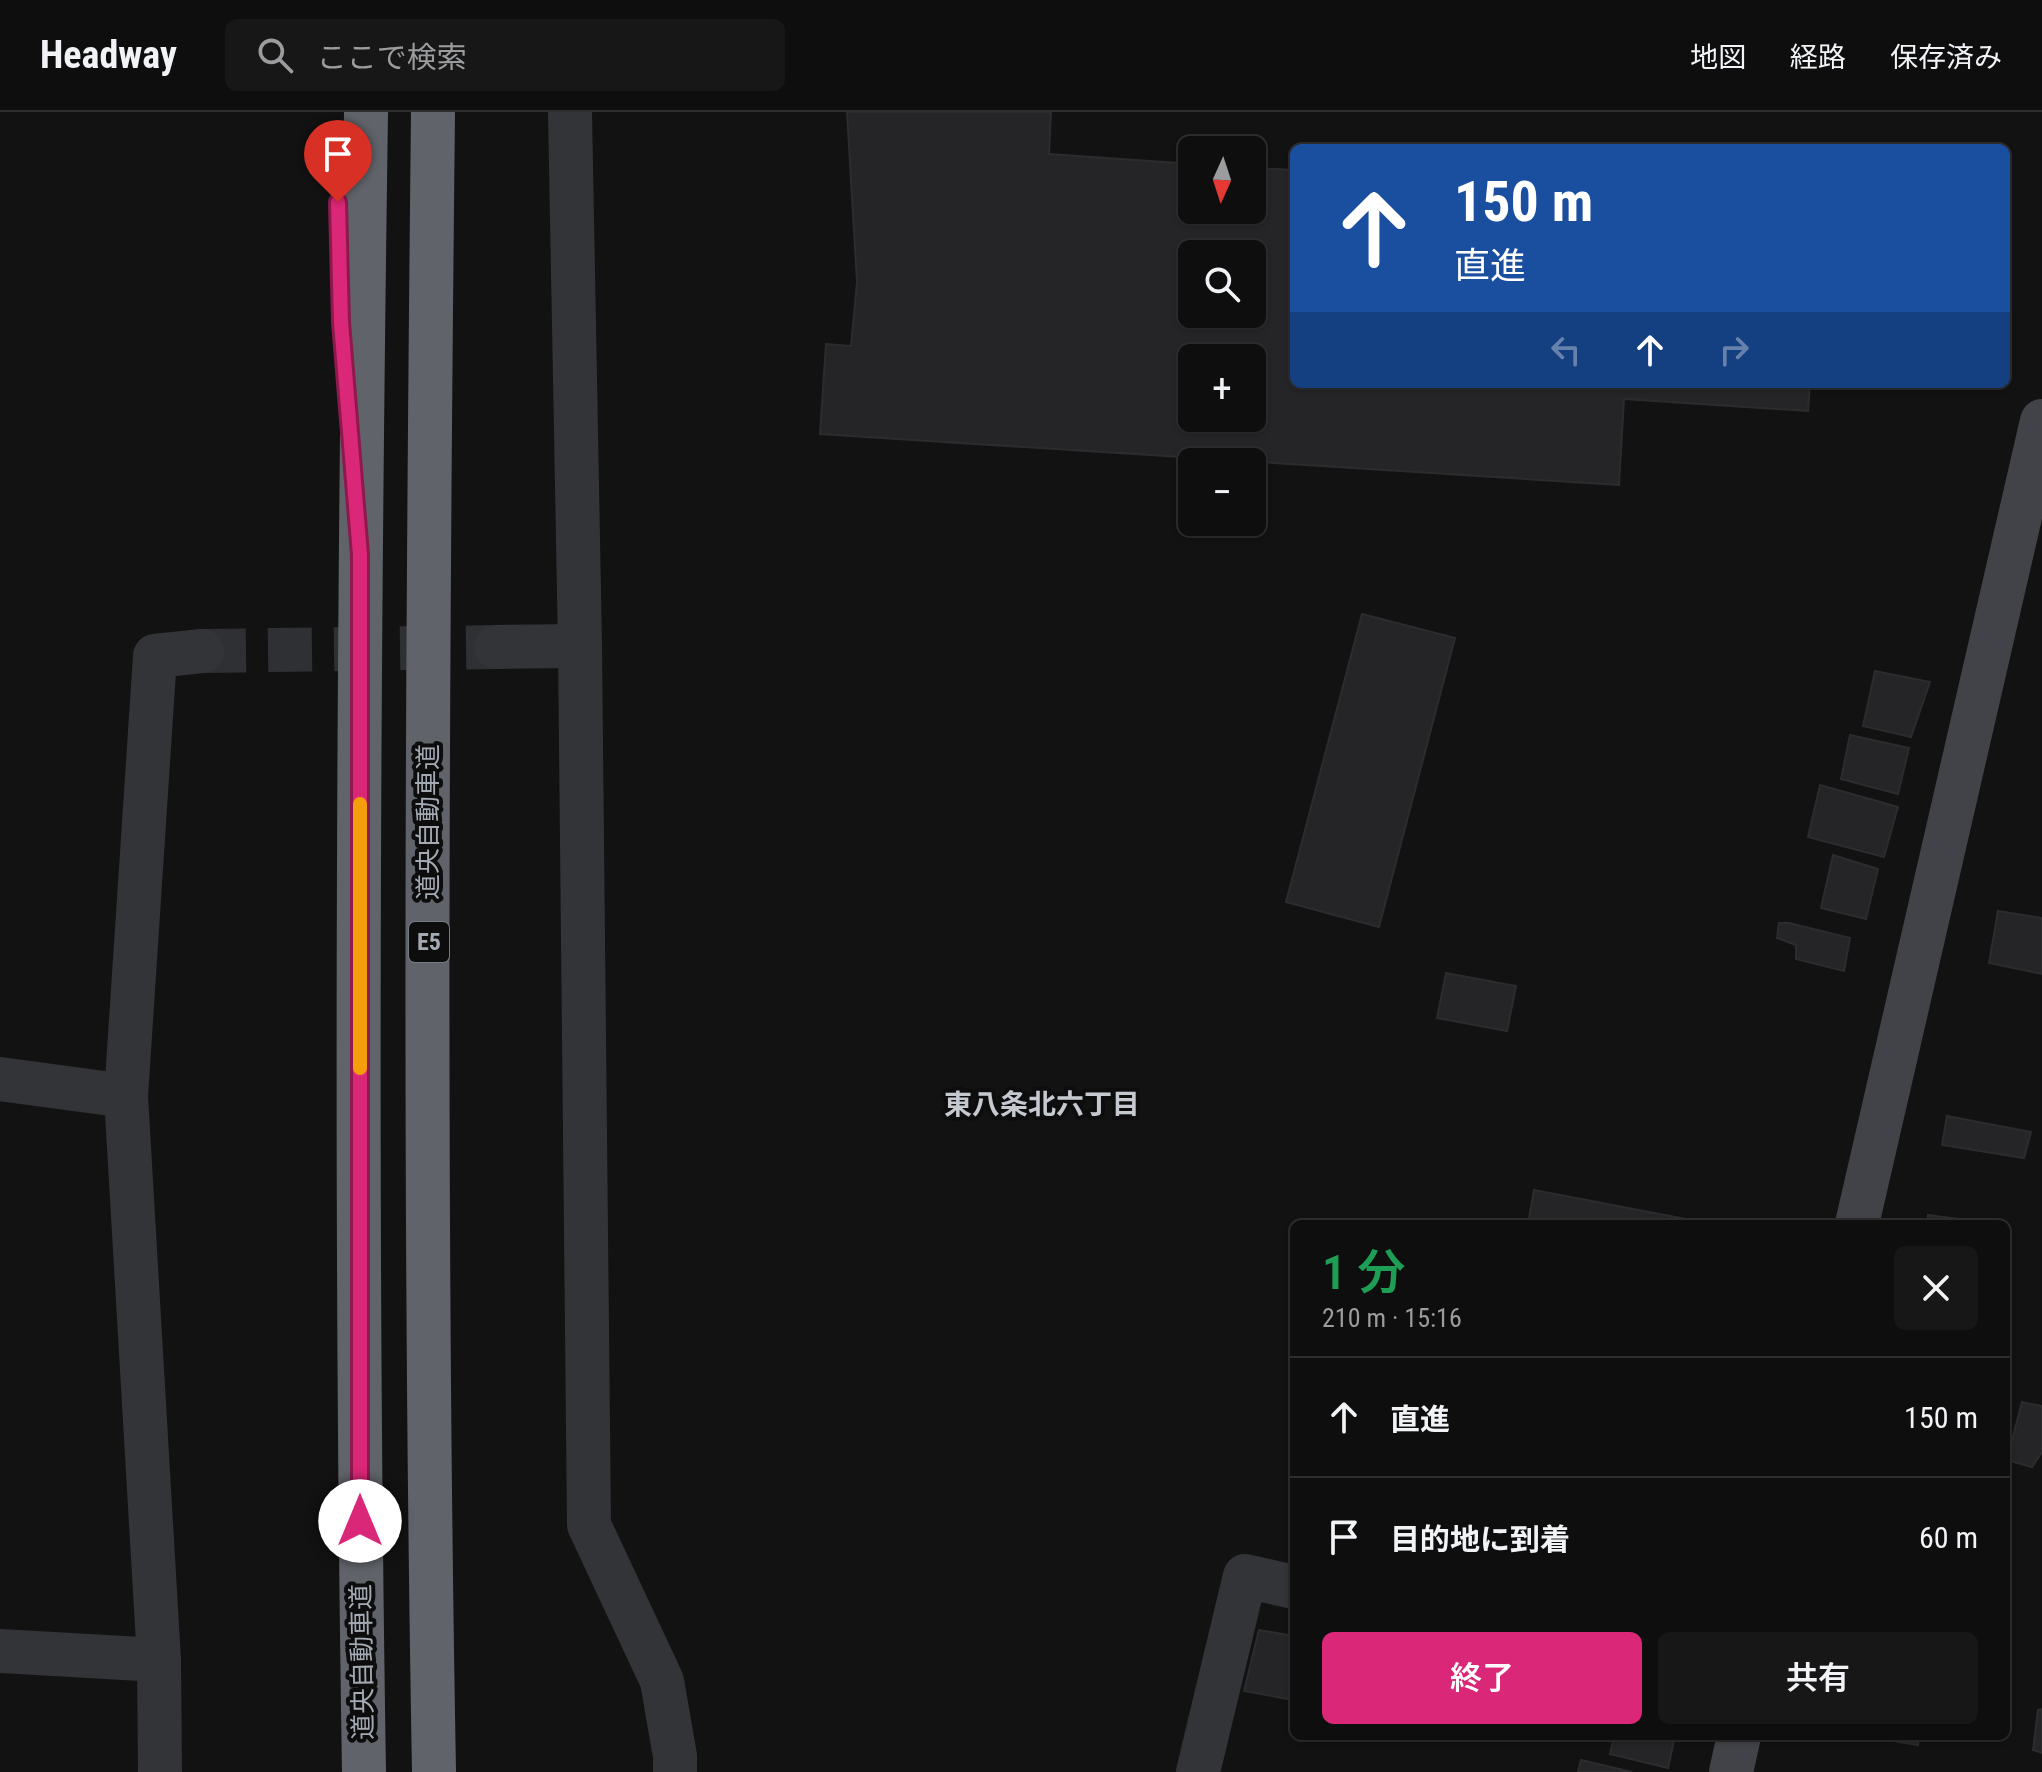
<!DOCTYPE html>
<html lang="ja">
<meta charset="utf-8">
<style>
body{margin:0;font-family:"Roboto Condensed","Noto Sans JP",sans-serif;background:#171717;color:#f1f3f6;height:100vh;display:flex;flex-direction:column;font-size:30px;white-space:nowrap}
*{box-sizing:border-box;margin:0}
p{font-size:26px;color:#9b9c9e}
.icon{flex:none;width:44px;height:44px;fill:none;stroke:currentColor;stroke-width:2;stroke-linecap:round;stroke-linejoin:round}
.map{position:relative;flex:1;overflow:hidden}
.sheet{position:absolute;left:1290px;top:1108px;width:720px;height:520px;display:flex;flex-direction:column;background:#0e0e0e;border-radius:12px;box-shadow:0 2px 6px #0004,0 0 0 2px #2e2e2e}
.sheet>*{flex:none}
.hud{position:absolute;left:1290px;top:32px;width:720px;height:244px;border-radius:12px;box-shadow:0 2px 6px #0004,0 0 0 2px #2e2e2e;background:#1a4fa0;color:#fff;overflow:hidden}
.needle{width:52px;rotate:183deg}
.controls{position:absolute;left:1178px;top:24px;display:grid;gap:16px}
.controls a{display:grid;place-items:center;width:88px;height:88px;border-radius:12px;background:#0e0e0e;box-shadow:0 2px 6px #0004,0 0 0 2px #2e2e2e;font-size:40px}
.pin{position:absolute;display:grid;place-items:center;width:68px;height:68px;color:#fff;margin:-82px -34px;border-radius:50% 50% 50% 0;rotate:-45deg;box-shadow:0 0 8px #0007}
.pin .icon{rotate:45deg}
.me{position:absolute;width:88px;margin:-44px;rotate:0deg;stroke-linejoin:round;filter:drop-shadow(0 0 6px #0008)}
.turn{display:flex;align-items:center;gap:28px;height:168px;padding:0 32px;font-size:36px}
.turn .icon{width:104px;height:104px;stroke-width:2.5}
.turn b{display:block;font-size:56px;line-height:68px}
.lanes{display:flex;align-items:center;height:76px;padding:0 32px;background:#0003;justify-content:center;gap:40px;direction:ltr}
.lanes .off{opacity:.35}
.round{display:grid;place-items:center;flex:none;width:84px;height:84px;border-radius:12px;background:#171717}
.head{display:flex;align-items:center;justify-content:space-between;height:136px;padding:0 32px}
h1{font-size:48px;font-weight:600;line-height:60px;color:#1e9e55}
.cta{display:flex;gap:16px;margin-top:auto;padding:16px 32px}
.cta a{flex:1;height:92px;border-radius:12px;background:#db2777;color:#fff;font-size:32px;font-weight:600;line-height:92px;text-align:center}
.cta a+a{background:#171717;color:#f1f3f6}
ul{padding:0;list-style:none}
li{display:flex;align-items:center;gap:24px;height:120px;padding:0 32px;border-top:2px solid #2e2e2e}
li div{flex:1}
li b{display:block;font-size:30px}
li em{font-style:normal}
header{display:flex;align-items:center;gap:48px;box-sizing:border-box;height:112px;padding:0 40px;background:#0e0e0e;border-bottom:2px solid #2e2e2e}
header strong{font-size:38px}
nav{display:flex;gap:44px;margin-inline-start:auto;font-size:28px}
.search{width:560px;height:72px;background:#171717;display:flex;align-items:center;gap:20px;box-sizing:border-box;padding:0 28px;border-radius:12px;color:#9b9c9e;font-size:30px}
.map>svg:first-child{display:block}
.building{fill:#252527;stroke:#2c2c2f;stroke-width:2;fill-rule:evenodd}
.lines{fill:none;stroke-linecap:round;stroke-linejoin:round}
.street-tunnel{stroke:#2f3033;stroke-width:44;stroke-dasharray:44 22;stroke-linecap:butt}
.street{stroke:#333438;stroke-width:44}
.secondary{stroke:#414348;stroke-width:44}
.highway{stroke:#606369;stroke-width:44}
.route-casing{stroke:#8e194d;stroke-width:20}
.route{stroke:#db2777;stroke-width:14}
.slow{stroke:#f59e0b;stroke-width:14}
.labels{text-anchor:middle;stroke-width:8;stroke-linejoin:round;paint-order:stroke}
.shield{fill:#0d0d0e;stroke:#777b82;stroke-width:2}
.shield-label{font-size:24px;font-weight:bold;fill:#a4aab3}
.street-label{font-size:26px;fill:#a4aab3;stroke:#0d0d0e}
.neighbourhood-label{font-size:28px;font-weight:bold;fill:#c5c8cf;stroke:#0d0d0e}
</style>
<header>
<strong>Headway</strong>
<div class="search"><svg class="icon" aria-label="search" viewBox="0 0 24 24"><circle cx="10" cy="10" r="6"/><path d="M15 15l6 6"/></svg>ここで検索</div>
<nav><a>地図</a><a>経路</a><a>保存済み</a></nav>
</header>
<div class="map">
<svg width="2042" height="1660" viewBox="0 0 2042 1660">
<rect width="100%" height="100%" fill="#121213"/>
<g class="building">
<path d="M847 0H1051L1049 42 1192 52V98H1252V56L1294 58V272H1810L1808 299 1624 287 1619 373 820 322 826 232 851 234 857 170ZM1192 142H1252V202H1192ZM1192 246H1252V306H1192Z"/>
<path d="M1362 502 1455 526 1379 815 1286 790Z"/>
<path d="M1875 559 1930 570 1911 625 1863 614Z"/>
<path d="M1850 623 1909 636 1898 682 1841 667Z"/>
<path d="M1820 673 1898 695 1884 745 1808 725Z"/>
<path d="M1833 743 1878 757 1866 807 1821 796Z"/>
<path d="M1998 799 2042 806V862L1989 851Z"/>
<path d="M1779 811H1789L1850 826 1844 859 1796 847V833L1777 826Z"/>
<path d="M1446 861 1516 874 1507 919 1437 906Z"/>
<path d="M1947 1004 2031 1020 2024 1046 1942 1033Z"/>
<path d="M1534 1078 1686 1107 1685 1112H1528Z"/>
<path d="M1928 1103 1998 1112H1927Z"/>
<path d="M2022 1290 2042 1294V1340L2032 1355 2007 1348Z"/>
<path d="M1259 1518 1294 1524V1566L1288 1587 1244 1579Z"/>
<path d="M2042 1597V1641L2033 1638 2038 1598Z"/>
<path d="M1614 1624H1675L1668 1656 1610 1642Z"/>
<path d="M1863 1624H1919L1918 1633Z"/>
<path d="M1581 1648 1632 1660H1578Z"/>
</g>
<g class="lines">
<path class="street-tunnel" d="M202 539 496 535"/>
<g class="street">
<path d="M570 0 580 534 589 1413 662 1569 675 1644V1660"/>
<path d="M496 535 580 534"/>
<path d="M0 967 126 984"/>
<path d="M0 1539 159 1548"/>
<path d="M160 1660 159 1548 126 984 155 544 202 539"/>
<path d="M1198 1660 1245 1464 1294 1475"/>
</g>
<g class="secondary">
<path d="M1857 1112 2042 309"/>
<path d="M1731 1660 1739 1624"/>
</g>
<g class="highway">
<path d="M433 0C427 553 424 1107 434 1660"/>
<path d="M364 1660C355 1107 358 553 366 0"/>
</g>
</g>
<g class="lines">
<g class="route-casing">
<path id="route" d="M338 90 341 210 360 443V1409"/>
</g>
<use href="#route" class="route"/>
<path class="slow" d="M360 692V956"/>
</g>
<g class="labels">
<rect class="shield" x="409" y="810" width="40" height="40" rx="6"/>
<g class="shield-label">
<text x="429" y="838">E5</text>
</g>
<g class="street-label">
<text transform="translate(428 710) rotate(-90)" y="9">道央自動車道</text>
<text transform="translate(362 1550) rotate(-91)" y="9">道央自動車道</text>
</g>
<g class="neighbourhood-label">
<text x="1042" y="1002">東八条北六丁目</text>
</g>
</g>
</svg>
<div class="controls">
<a><svg class="needle" viewBox="-14 -14 28 28"><path d="M0-13l5 13h-10z" fill="#e53935"/><path d="M0 13l5-13h-10z" fill="#9b9c9e"/></svg></a>
<a><svg class="icon" aria-label="search" viewBox="0 0 24 24"><circle cx="10" cy="10" r="6"/><path d="M15 15l6 6"/></svg></a>
<a>+</a>
<a>−</a>
</div>
<div class="pin" style="left:338px;top:90px;background:#d93025"><svg class="icon" aria-label="arrive" viewBox="0 0 24 24"><path d="M6 21V4h12l-3 4 3 4H6"/></svg></div>
<svg class="me" style="left:360px;top:1409px" viewBox="-20 -20 40 40"><circle r="19" fill="#fff"/><path d="M0-13L10 11 0 6-10 11z" fill="#db2777"/></svg>
<div class="hud">
<div class="turn"><svg class="icon" aria-label="ahead" viewBox="0 0 24 24"><path d="M12 20V5M6 11l6-6 6 6"/></svg><div><b>150 m</b>直進</div></div>
<div class="lanes"><svg class="icon off" aria-label="left" viewBox="0 0 24 24"><path d="M17 20v-9H6M10 6l-5 5 5 5"/></svg><svg class="icon" aria-label="ahead" viewBox="0 0 24 24"><path d="M12 20V5M6 11l6-6 6 6"/></svg><svg class="icon off" aria-label="right" viewBox="0 0 24 24"><path d="M7 20v-9h11M14 6l5 5-5 5"/></svg></div>
</div>
<section class="sheet">
<div class="head"><div><h1>1 分</h1><p>210 m · 15:16</p></div><a class="round"><svg class="icon" aria-label="close" viewBox="0 0 24 24"><path d="M6 6l12 12M18 6L6 18"/></svg></a></div>
<ul>
<li><svg class="icon" aria-label="ahead" viewBox="0 0 24 24"><path d="M12 20V5M6 11l6-6 6 6"/></svg><div><b>直進</b></div><em>150 m</em></li>
<li><svg class="icon" aria-label="arrive" viewBox="0 0 24 24"><path d="M6 21V4h12l-3 4 3 4H6"/></svg><div><b>目的地に到着</b></div><em>60 m</em></li>
</ul>
<div class="cta"><a>終了</a><a>共有</a></div>
</section>
</div>
